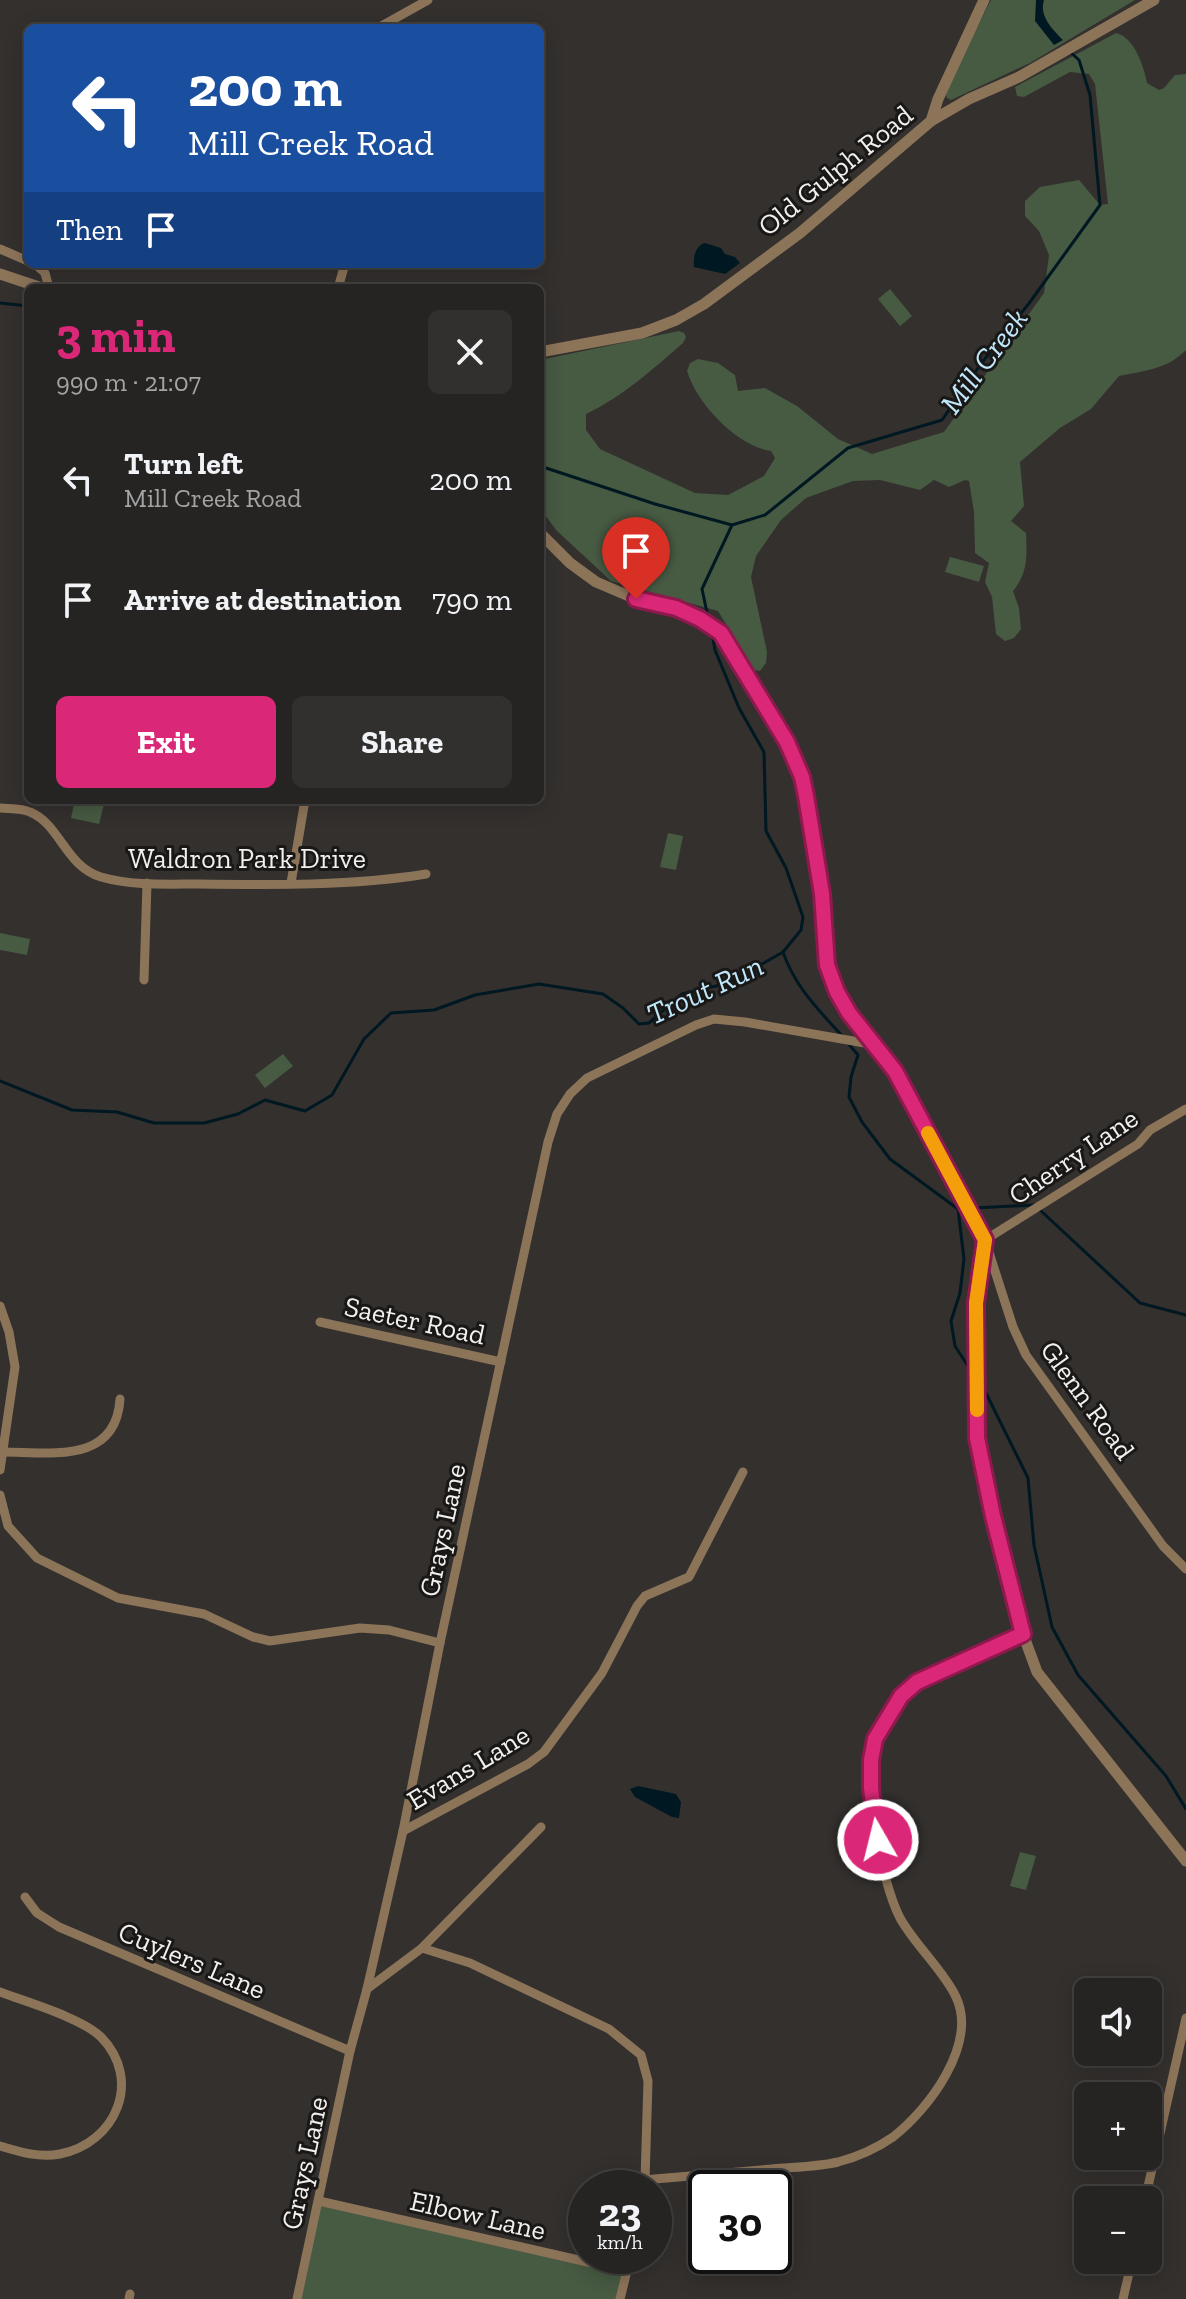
<!DOCTYPE html>
<meta charset="utf-8">
<style>
body{margin:0;font-family:"Zilla Slab",serif;background:#32302f;color:#f1f3f6;height:100vh;display:flex;flex-direction:column;font-size:30px;white-space:nowrap}
*{box-sizing:border-box;margin:0}
p{font-size:26px;color:#a4a4a5}
.icon{flex:none;width:44px;height:44px;fill:none;stroke:currentColor;stroke-width:2;stroke-linecap:round;stroke-linejoin:round}
.map{position:relative;flex:1;overflow:hidden}
.drawer{position:absolute;left:24px;top:284px;width:520px;height:520px;display:flex;flex-direction:column;background:#262422;border-radius:12px;box-shadow:0 4px 20px #0003,0 0 0 2px #424140}
.drawer>*{flex:none}
.top-card{position:absolute;left:24px;top:24px;width:520px;height:244px;border-radius:12px;box-shadow:0 4px 20px #0003,0 0 0 2px #424140;background:#1a4fa0;color:#fff;overflow:hidden}
.controls{position:absolute;left:1074px;top:1978px;display:grid;gap:16px}
.controls a{display:grid;place-items:center;width:88px;height:88px;border-radius:12px;background:#262422;box-shadow:0 4px 20px #0003,0 0 0 2px #424140;font-size:40px}
.speed{position:absolute;left:568px;top:2170px;display:flex;gap:16px;font-size:40px;font-weight:700;text-align:center}
.speed>*{display:grid;place-content:center;width:104px;height:104px;border-radius:50%;background:#262422;box-shadow:0 4px 20px #0003,0 0 0 2px #424140;line-height:1}
.speed small{font-size:20px;font-weight:400}
.speed .limit{border:4px solid #111;border-radius:12px;background:#fff;color:#111}
.pin{position:absolute;display:grid;place-items:center;width:68px;height:68px;color:#fff;margin:-82px -34px;border-radius:50% 50% 50% 0;rotate:-45deg;box-shadow:0 0 8px #0007}
.pin .icon{rotate:45deg}
.me{position:absolute;width:88px;margin:-44px;rotate:352deg;stroke-linejoin:round;filter:drop-shadow(0 0 6px #0008)}
.turn{display:flex;align-items:center;gap:28px;height:168px;padding:0 32px;font-size:36px}
.turn .icon{width:104px;height:104px;stroke-width:2.5}
.turn b{display:block;font-size:56px;line-height:68px}
.then{display:flex;align-items:center;height:76px;padding:0 32px;background:#0003;gap:16px;font-size:30px}
.round{display:grid;place-items:center;flex:none;width:84px;height:84px;border-radius:12px;background:#32302f}
.summary{display:flex;align-items:center;justify-content:space-between;height:136px;padding:0 32px}
h1{font-size:48px;font-weight:800;line-height:60px;color:#db2777}
.primary-button{display:flex;gap:16px;margin-top:auto;padding:16px 32px}
.primary-button a{flex:1;height:92px;border-radius:12px;background:#db2777;color:#fff;font-size:32px;font-weight:800;line-height:92px;text-align:center}
.primary-button a+a{background:#32302f;color:#f1f3f6}
ul{padding:0;list-style:none}
li{display:flex;align-items:center;gap:24px;height:120px;padding:0 32px}
li div{flex:1}
li b{display:block;font-size:30px}
li em{font-style:normal}
.map>svg:first-child{display:block}
.green{fill:#475a42}
.water{fill:#001822}
.lines{fill:none;stroke-linecap:round;stroke-linejoin:round}
.stream{stroke:#001822;stroke-width:3}
.minor{stroke:#8c7459;stroke-width:9}
.tertiary{stroke:#8c7459;stroke-width:11}
.route-casing{stroke:#8e194d;stroke-width:20}
.route{stroke:#db2777;stroke-width:14}
.slow{stroke:#f59e0b;stroke-width:14}
.labels{text-anchor:middle;stroke-width:6;stroke-linejoin:round;paint-order:stroke}
.street-label{font-size:28px;fill:#f2f0ef;stroke:#191817}
.water-label{font-size:30px;font-style:italic;fill:#c0e8fa;stroke:#191817}
</style>
<div class="map">
<svg width="1186" height="2299" viewBox="0 0 1186 2299">
<rect width="100%" height="100%" fill="#33302e"/>
<g class="green">
<path d="M991 0H1135L1030 63 951 100 947 98 945 91Z"/>
<path d="M1116 33C1134 37 1144 66 1147 83L1159 90 1164 88 1175 75 1186 74V350C1168 369 1144 371 1119 376L1091 409 1060 428 1020 462 1024 506 1011 521 1026 533C1027 556 1028 573 1013 591L1019 608 1021 629 1014 638 1005 641 996 634 992 597 985 582 989 563 975 553 974 512 969 481 965 480 949 487 934 480 920 490 880 480 853 481 806 498 781 520 756 556 751 577 767 652 766 663 760 671 754 670 718 611 611 581 556 530 540 508V360L679 331 684 333 686 337 683 343C653 369 622 397 586 414V430L600 449 695 493 728 495 764 476 775 458 771 451C737 446 697 404 687 371L690 363 698 359 718 363 735 375 738 391 765 388 797 406 838 439 872 454 944 432 1044 293 1049 255 1039 231 1025 216V201L1040 187 1079 180 1100 205 1108 204 1095 84 1089 74 1070 72 1024 97 1017 96 1015 87Z"/>
<path d="M890 289 912 316 900 326 878 299Z"/>
<path d="M950 557 984 566 979 582 945 572Z"/>
<path d="M75 800H105L99 824 71 818Z"/>
<path d="M668 833 683 836 676 870 660 867Z"/>
<path d="M0 933 30 939 27 955 0 950Z"/>
<path d="M283 1054 293 1066 265 1088 255 1075Z"/>
<path d="M1020 1852 1036 1856 1026 1890 1010 1886Z"/>
<path d="M319 2201 627 2271 620 2299H297Z"/>
</g>
<g class="water">
<path d="M1036 0H1044C1039 16 1052 29 1063 40L1054 45 1035 21Z"/>
<path d="M705 243 721 248 725 254 735 257 740 263 725 274 694 267C693 258 695 246 705 243Z"/>
<path d="M638 1786 676 1794 681 1802 679 1818 672 1817 635 1797 630 1789Z"/>
</g>
<g class="lines">
<g class="stream">
<path d="M0 303 28 306"/>
<path d="M540 466 655 504 732 525 765 515 848 448 942 420 980 365 1030 302 1100 205 1090 95 1079 60 1069 51"/>
<path d="M709 622 702 589 732 525"/>
<path d="M783 952C795 987 818 1009 842 1036"/>
<path d="M847 1042 858 1055 851 1077 849 1097 862 1122 890 1159 958 1209 964 1259 960 1293 951 1321 955 1346 973 1374"/>
<path d="M0 1081 72 1110 117 1112 154 1123H204L238 1114 265 1100 305 1111 332 1095 364 1039 391 1013 434 1010 475 995 539 984 603 994 623 1008 639 1024 649 1023 682 994 729 983 783 952 801 930 803 917 786 868 766 831 764 752 739 708 715 650 712 633"/>
<path d="M974 1208 1034 1205"/>
<path d="M1040 1210 1140 1303 1186 1315"/>
<path d="M981 1383 1028 1478 1034 1545 1052 1627 1078 1675 1166 1776 1186 1809"/>
</g>
<g class="minor">
<path d="M378 28 428 0"/>
<path d="M0 249 28 261"/>
<path d="M35 264 45 273 49 288"/>
<path d="M338 288 345 264"/>
<path d="M0 808C10 809 21 808 30 812 60 824 65 866 101 877 132 886 167 884 199 884 274 885 352 886 426 874"/>
<path d="M291 883 305 800"/>
<path d="M144 980 147 883"/>
<path d="M1186 1109 1150 1130 1138 1144 985 1240 1013 1327 1026 1355 1163 1546 1186 1569"/>
<path d="M0 1306 9 1332 15 1367 0 1470"/>
<path d="M320 1322 501 1362"/>
<path d="M3 1452C49 1452 116 1465 120 1399"/>
<path d="M0 1495 8 1526 37 1558 118 1598 204 1614 253 1637 270 1641 360 1628 389 1630 440 1643"/>
<path d="M403 1831 528 1764 544 1752 602 1673 637 1606 645 1596 689 1577 743 1472"/>
<path d="M25 1897 37 1913 59 1927 350 2051"/>
<path d="M422 1948 541 1827"/>
<path d="M367 1989 422 1948 470 1963 609 2029 641 2055 648 2081 645 2180"/>
<path d="M0 1992C26 2002 82 2018 101 2037 143 2080 116 2143 60 2154 39 2158 20 2152 0 2146"/>
<path d="M638 2188 645 2180C687 2176 729 2173 772 2169 794 2167 817 2167 838 2162 857 2157 877 2148 893 2137 929 2109 978 2044 956 1997 944 1971 915 1945 900 1918 881 1881 862 1780 875 1740 882 1718 899 1697 917 1682L1023 1634"/>
<path d="M1145 2200 1186 2018"/>
<path d="M319 2201 627 2271"/>
<path d="M618 2256 627 2271 620 2299"/>
<path d="M129 2299 130 2294"/>
<path d="M297 2299 350 2051 367 1989 403 1831 440 1643 548 1142 557 1114 570 1094 587 1078 696 1025 714 1019 745 1022 876 1045"/>
<path d="M1123 2299 1132 2260"/>
</g>
<g class="tertiary">
<path d="M931 121 938 99 984 0"/>
<path d="M0 274 42 288"/>
<path d="M540 352 642 333 676 320 704 304 800 233 931 121 969 99 1019 77 1154 0"/>
<path d="M540 533 570 563 596 582 636 599 676 608 700 619 721 633 787 742 802 777 809 812 822 894 827 965 837 992 849 1013 895 1071 985 1240 976 1303 977 1438 993 1516 1023 1634 1037 1672 1186 1861"/>
</g>
</g>
<g class="lines">
<g class="route-casing">
<path id="route" d="M636 599 676 608 700 619 721 633 787 742 802 777 806 796 822 894 827 965 837 992 849 1013 895 1071 985 1240 976 1303 977 1438 993 1516 1023 1634 917 1682 901 1696 875 1739 871 1760V1788L878 1840"/>
</g>
<use href="#route" class="route"/>
<path class="slow" d="M928 1133 985 1240 976 1303 977 1410"/>
</g>
<g class="labels">
<g class="street-label">
<text transform="translate(835 170) rotate(-39)" y="10">Old Gulph Road</text>
<text x="247" y="868">Waldron Park Drive</text>
<text transform="translate(1073 1156) rotate(-34)" y="10">Cherry Lane</text>
<text transform="translate(415 1320) rotate(12)" y="10">Saeter Road</text>
<text transform="translate(1088 1400) rotate(54)" y="10">Glenn Road</text>
<text transform="translate(442 1530) rotate(-78)" y="10">Grays Lane</text>
<text transform="translate(468 1767) rotate(-31)" y="10">Evans Lane</text>
<text transform="translate(192 1960) rotate(23)" y="10">Cuylers Lane</text>
<text transform="translate(304 2163) rotate(-78)" y="10">Grays Lane</text>
<text transform="translate(478 2215) rotate(13)" y="10">Elbow Lane</text>
</g>
<g class="water-label">
<text transform="translate(984 361) rotate(-53)" y="10">Mill Creek</text>
<text transform="translate(705 990) rotate(-25)" y="10">Trout Run</text>
</g>
</g>
</svg>
<div class="controls">
<a><svg class="icon" aria-label="sound" viewBox="0 0 24 24"><path d="M4 9h4l5-4v14l-5-4H4zM17 9q2 3 0 6"/></svg></a>
<a>+</a>
<a>−</a>
</div>
<div class="speed"><div>23<small>km/h</small></div><div class="limit">30</div></div>
<div class="pin" style="left:636px;top:599px;background:#d93025"><svg class="icon" aria-label="arrive" viewBox="0 0 24 24"><path d="M6 21V4h12l-3 4 3 4H6"/></svg></div>
<svg class="me" style="left:878px;top:1840px" viewBox="-20 -20 40 40"><circle r="17" fill="#db2777" stroke="#fff" stroke-width="3"/><path d="M0-11L8 9 0 5-8 9z" fill="#fff"/></svg>
<div class="top-card">
<div class="turn"><svg class="icon" aria-label="left" viewBox="0 0 24 24"><path d="M17 20v-9H6M10 6l-5 5 5 5"/></svg><div><b>200 m</b>Mill Creek Road</div></div>
<div class="then">Then<svg class="icon" aria-label="arrive" viewBox="0 0 24 24"><path d="M6 21V4h12l-3 4 3 4H6"/></svg></div>
</div>
<section class="drawer">
<div class="summary"><div><h1>3 min</h1><p>990 m · 21:07</p></div><a class="round"><svg class="icon" aria-label="close" viewBox="0 0 24 24"><path d="M6 6l12 12M18 6L6 18"/></svg></a></div>
<ul>
<li><svg class="icon" aria-label="left" viewBox="0 0 24 24"><path d="M17 20v-9H6M10 6l-5 5 5 5"/></svg><div><b>Turn left</b><p>Mill Creek Road</p></div><em>200 m</em></li>
<li><svg class="icon" aria-label="arrive" viewBox="0 0 24 24"><path d="M6 21V4h12l-3 4 3 4H6"/></svg><div><b>Arrive at destination</b></div><em>790 m</em></li>
</ul>
<div class="primary-button"><a>Exit</a><a>Share</a></div>
</section>
</div>
